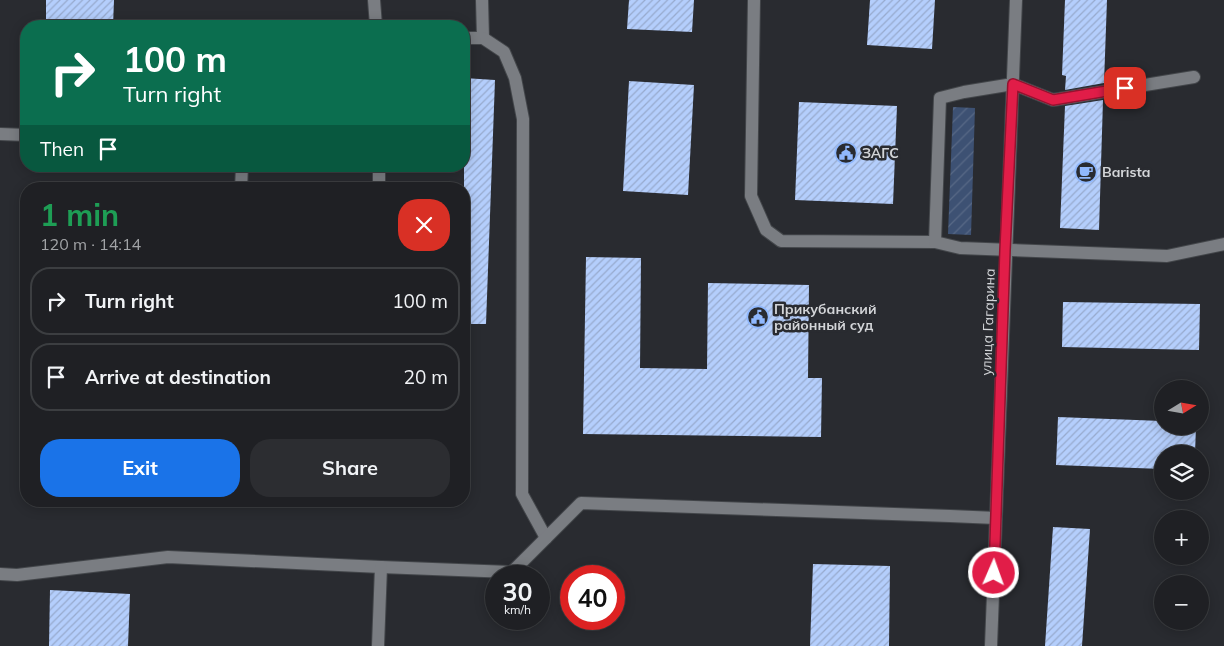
<!DOCTYPE html>
<meta charset="utf-8">
<style>
body{margin:0;font-family:Mulish,sans-serif;background:#2c2d31;color:#f1f3f6;height:100vh;display:flex;flex-direction:column;font-size:19px;white-space:nowrap}
*{box-sizing:border-box;margin:0}
p{font-size:16px;color:#a1a3a6}
.icon{flex:none;width:28px;height:28px;fill:none;stroke:currentColor;stroke-width:2;stroke-linecap:round;stroke-linejoin:round}
.map{position:relative;flex:1;overflow:hidden}
.details{position:absolute;left:20px;top:182px;width:450px;height:325px;display:flex;flex-direction:column;background:#1f2024;border-radius:20px;box-shadow:0 2px 12px #0003,0 0 0 1px #3c3e41}
.details>*{flex:none}
.hud{position:absolute;left:20px;top:20px;width:450px;height:152px;border-radius:20px;box-shadow:0 2px 12px #0003,0 0 0 1px #3c3e41;background:#0b6e4f;color:#fff;overflow:hidden}
.needle{width:32px;rotate:79deg}
.fabs{position:absolute;left:1154px;top:380px;display:grid;gap:10px}
.fabs a{display:grid;place-items:center;width:55px;height:55px;border-radius:50%;background:#1f2024;box-shadow:0 2px 12px #0003,0 0 0 1px #3c3e41;font-size:25px}
.speed{position:absolute;left:485px;top:565px;display:flex;gap:10px;font-size:25px;font-weight:700;text-align:center}
.speed>*{display:grid;place-content:center;width:65px;height:65px;border-radius:50%;background:#1f2024;box-shadow:0 2px 12px #0003,0 0 0 1px #3c3e41;line-height:1}
.speed small{font-size:12px;font-weight:400}
.speed .limit{border:8px solid #d22;background:#fff;color:#111}
.pin{position:absolute;display:grid;place-items:center;width:42px;height:42px;color:#fff;margin:-21px;border-radius:10px;box-shadow:0 2px 8px #0006}
.me{position:absolute;width:55px;margin:-28px;rotate:2deg;stroke-linejoin:round;filter:drop-shadow(0 0 4px #0008)}
.turn{display:flex;align-items:center;gap:18px;height:105px;padding:0 20px;font-size:22px}
.turn .icon{width:65px;height:65px;stroke-width:2.5}
.turn b{display:block;font-size:35px;line-height:42px}
.then{display:flex;align-items:center;height:48px;padding:0 20px;background:#0003;gap:10px;font-size:19px}
.round{display:grid;place-items:center;flex:none;width:52px;height:52px;border-radius:20px;background:#2c2d31}
.headline{display:flex;align-items:center;justify-content:space-between;height:85px;padding:0 20px}
h1{font-size:30px;font-weight:700;line-height:38px;color:#1e9e55}
.button{display:flex;gap:10px;margin-top:auto;padding:10px 20px}
.button a{flex:1;height:58px;border-radius:20px;background:#1a73e8;color:#fff;font-size:20px;font-weight:700;line-height:58px;text-align:center}
.button a+a{background:#2c2d31;color:#f1f3f6}
ul{padding:0;list-style:none}
li{display:flex;align-items:center;gap:15px;height:68px;margin:0 10px 8px;padding:0 10px;border:2px solid #3c3e41;border-radius:20px}
li div{flex:1}
li b{display:block;font-size:19px}
li em{font-style:normal}
.map>svg:first-child{display:block}
.garden{fill:url(#garden-furrows)}
.building{fill:url(#building-hatch)}
.lines{fill:none;stroke-linecap:round;stroke-linejoin:round}
.lane-casing{stroke:#43464a;stroke-width:14}
.street-casing{stroke:#43464a;stroke-width:14}
.secondary-casing{stroke:#43464a;stroke-width:14}
.lane{stroke:#7a7d82;stroke-width:12}
.street{stroke:#7a7d82;stroke-width:12}
.secondary{stroke:#7a7d82;stroke-width:12}
.route-casing{stroke:#92132f;stroke-width:12}
.route{stroke:#e11d48;stroke-width:9}
.labels{text-anchor:middle;stroke-width:5;stroke-linejoin:round;paint-order:stroke}
.poi-label{font-size:14px;font-weight:bold;fill:#d3d5d8;stroke:#292b30;text-anchor:start}
.street-label{font-size:14px;fill:#d3d5d8;stroke:#292b30}
</style>
<div class="map">
<svg width="1224" height="646" viewBox="0 0 1224 646">
<defs>
<pattern id="garden-furrows" width="10" height="10" patternUnits="userSpaceOnUse" patternTransform="scale(1.25)"><rect width="10" height="10" fill="#3d5173"/><path d="M-1 1l2-2M0 10L10 0M9 11l2-2" fill="none" stroke="#586986"/></pattern>
<pattern id="building-hatch" width="6" height="6" patternUnits="userSpaceOnUse" patternTransform="scale(1.25)"><rect width="6" height="6" fill="#b4cefc"/><path d="M-1 1l2-2M0 6l6-6M5 7l2-2" fill="none" stroke="#97aacd"/></pattern>
</defs>
<rect width="100%" height="100%" fill="#292b30"/>
<path class="garden" d="M953 107 975 108 971 235 948 234Z"/>
<g class="building">
<path d="M46 0H114L113 26H46Z"/>
<path d="M629 0H694L692 32 627 29Z"/>
<path d="M870 0H935L932 49 867 45Z"/>
<path d="M1065 0H1107L1104 83 1065 90 1066 76 1062 75Z"/>
<path d="M464 78 495 80 486 324H464Z"/>
<path d="M629 81 694 85 688 195 623 191Z"/>
<path d="M1103 100 1099 230 1060 228 1065 106Z"/>
<path d="M799 102 897 106 893 204 795 200Z"/>
<path d="M586 257 641 258 640 368 707 369 708 283 809 285 808 378H822L821 437 583 434Z"/>
<path d="M1063 302 1200 304 1199 350 1062 347Z"/>
<path d="M1058 417 1162 421V426H1196L1195 454H1162V469L1056 465Z"/>
<path d="M1053 527 1090 529 1082 646H1045Z"/>
<path d="M813 564 890 566 889 646H810Z"/>
<path d="M50 590 130 594 128 646H49Z"/>
</g>
<g class="lines">
<g class="lane-casing">
<g id="lane">
<path d="M374 0 376 26"/>
<path d="M482 0 483 38"/>
<path d="M754 0 751 196 766 230 781 241 935 242"/>
<path d="M464 38H483L504 52 515 78 523 119 522 494 546 538"/>
<path d="M1194 77 1053 100 1013 84 964 92 940 98 935 242 960 248 1167 256 1224 244"/>
<path d="M241 189 242 166"/>
<path d="M379 189V166"/>
<path d="M0 574 17 575 168 557 381 567 512 572 581 503 950 516 996 518"/>
<path d="M378 646 381 567"/>
</g>
</g>
<g class="street-casing">
<path id="street" d="M0 134 26 135"/>
</g>
<g class="secondary-casing">
<path id="secondary" d="M991 646 1016 0"/>
</g>
<use href="#lane" class="lane"/>
<use href="#street" class="street"/>
<use href="#secondary" class="secondary"/>
</g>
<g class="lines">
<g class="route-casing">
<path id="route" d="M994 573 1005 250 1013 84 1053 100 1125 88"/>
</g>
<use href="#route" class="route"/>
</g>
<defs>
<g id="civic-ring" transform="scale(1.125)"><circle r="9.5" fill="#292b30" stroke="#90b8fd" stroke-width="1.5"/><path d="M-.6-6.5H3V-4.5H.6V-3L4-1V1h2V6H-6V1h2V-1L-.6-3ZM-1.2 2.5V6h2.4V2.5Z" fill="#90b8fd"/></g>
<g id="cafe-ring" transform="scale(1.125)"><circle r="9.5" fill="#292b30" stroke="#90b8fd" stroke-width="1.5"/><path d="M-5.5-4.5H6V0H3Q3 3.5 0 3.5H-2.5Q-5.5 3.5-5.5 0ZM3-3.2v2h1.7v-2ZM-6 4.5H4V6H-6Z" fill="#90b8fd"/></g>
</defs>
<g fill-rule="evenodd">
<use href="#civic-ring" x="846" y="153"/>
<use href="#cafe-ring" x="1086" y="172"/>
<use href="#civic-ring" x="758" y="317"/>
</g>
<g class="labels">
<g class="poi-label">
<text x="862" y="158">ЗАГС</text>
<text x="1102" y="177">Barista</text>
<text x="774" y="314">Прикубанский<tspan x="774" dy="16">районный суд</tspan></text>
</g>
<g class="street-label">
<text transform="translate(988 322) rotate(-88)" y="5">улица Гагарина</text>
</g>
</g>
</svg>
<div class="fabs">
<a><svg class="needle" viewBox="-14 -14 28 28"><path d="M0-13l5 13h-10z" fill="#e53935"/><path d="M0 13l5-13h-10z" fill="#a1a3a6"/></svg></a>
<a><svg class="icon" aria-label="layers" viewBox="0 0 24 24"><path d="M12 4l9 5-9 5-9-5zM3 14l9 5 9-5"/></svg></a>
<a>+</a>
<a>−</a>
</div>
<div class="speed"><div>30<small>km/h</small></div><div class="limit">40</div></div>
<div class="pin" style="left:1125px;top:88px;background:#d93025"><svg class="icon" aria-label="arrive" viewBox="0 0 24 24"><path d="M6 21V4h12l-3 4 3 4H6"/></svg></div>
<svg class="me" style="left:994px;top:573px" viewBox="-20 -20 40 40"><circle r="17" fill="#e11d48" stroke="#fff" stroke-width="3"/><path d="M0-11L8 9 0 5-8 9z" fill="#fff"/></svg>
<div class="hud">
<div class="turn"><svg class="icon" aria-label="right" viewBox="0 0 24 24"><path d="M7 20v-9h11M14 6l5 5-5 5"/></svg><div><b>100 m</b>Turn right</div></div>
<div class="then">Then<svg class="icon" aria-label="arrive" viewBox="0 0 24 24"><path d="M6 21V4h12l-3 4 3 4H6"/></svg></div>
</div>
<section class="details">
<div class="headline"><div><h1>1 min</h1><p>120 m · 14:14</p></div><a class="round" style="background:#d93025;color:#fff"><svg class="icon" aria-label="close" viewBox="0 0 24 24"><path d="M6 6l12 12M18 6L6 18"/></svg></a></div>
<ul>
<li><svg class="icon" aria-label="right" viewBox="0 0 24 24"><path d="M7 20v-9h11M14 6l5 5-5 5"/></svg><div><b>Turn right</b></div><em>100 m</em></li>
<li><svg class="icon" aria-label="arrive" viewBox="0 0 24 24"><path d="M6 21V4h12l-3 4 3 4H6"/></svg><div><b>Arrive at destination</b></div><em>20 m</em></li>
</ul>
<div class="button"><a>Exit</a><a>Share</a></div>
</section>
</div>
